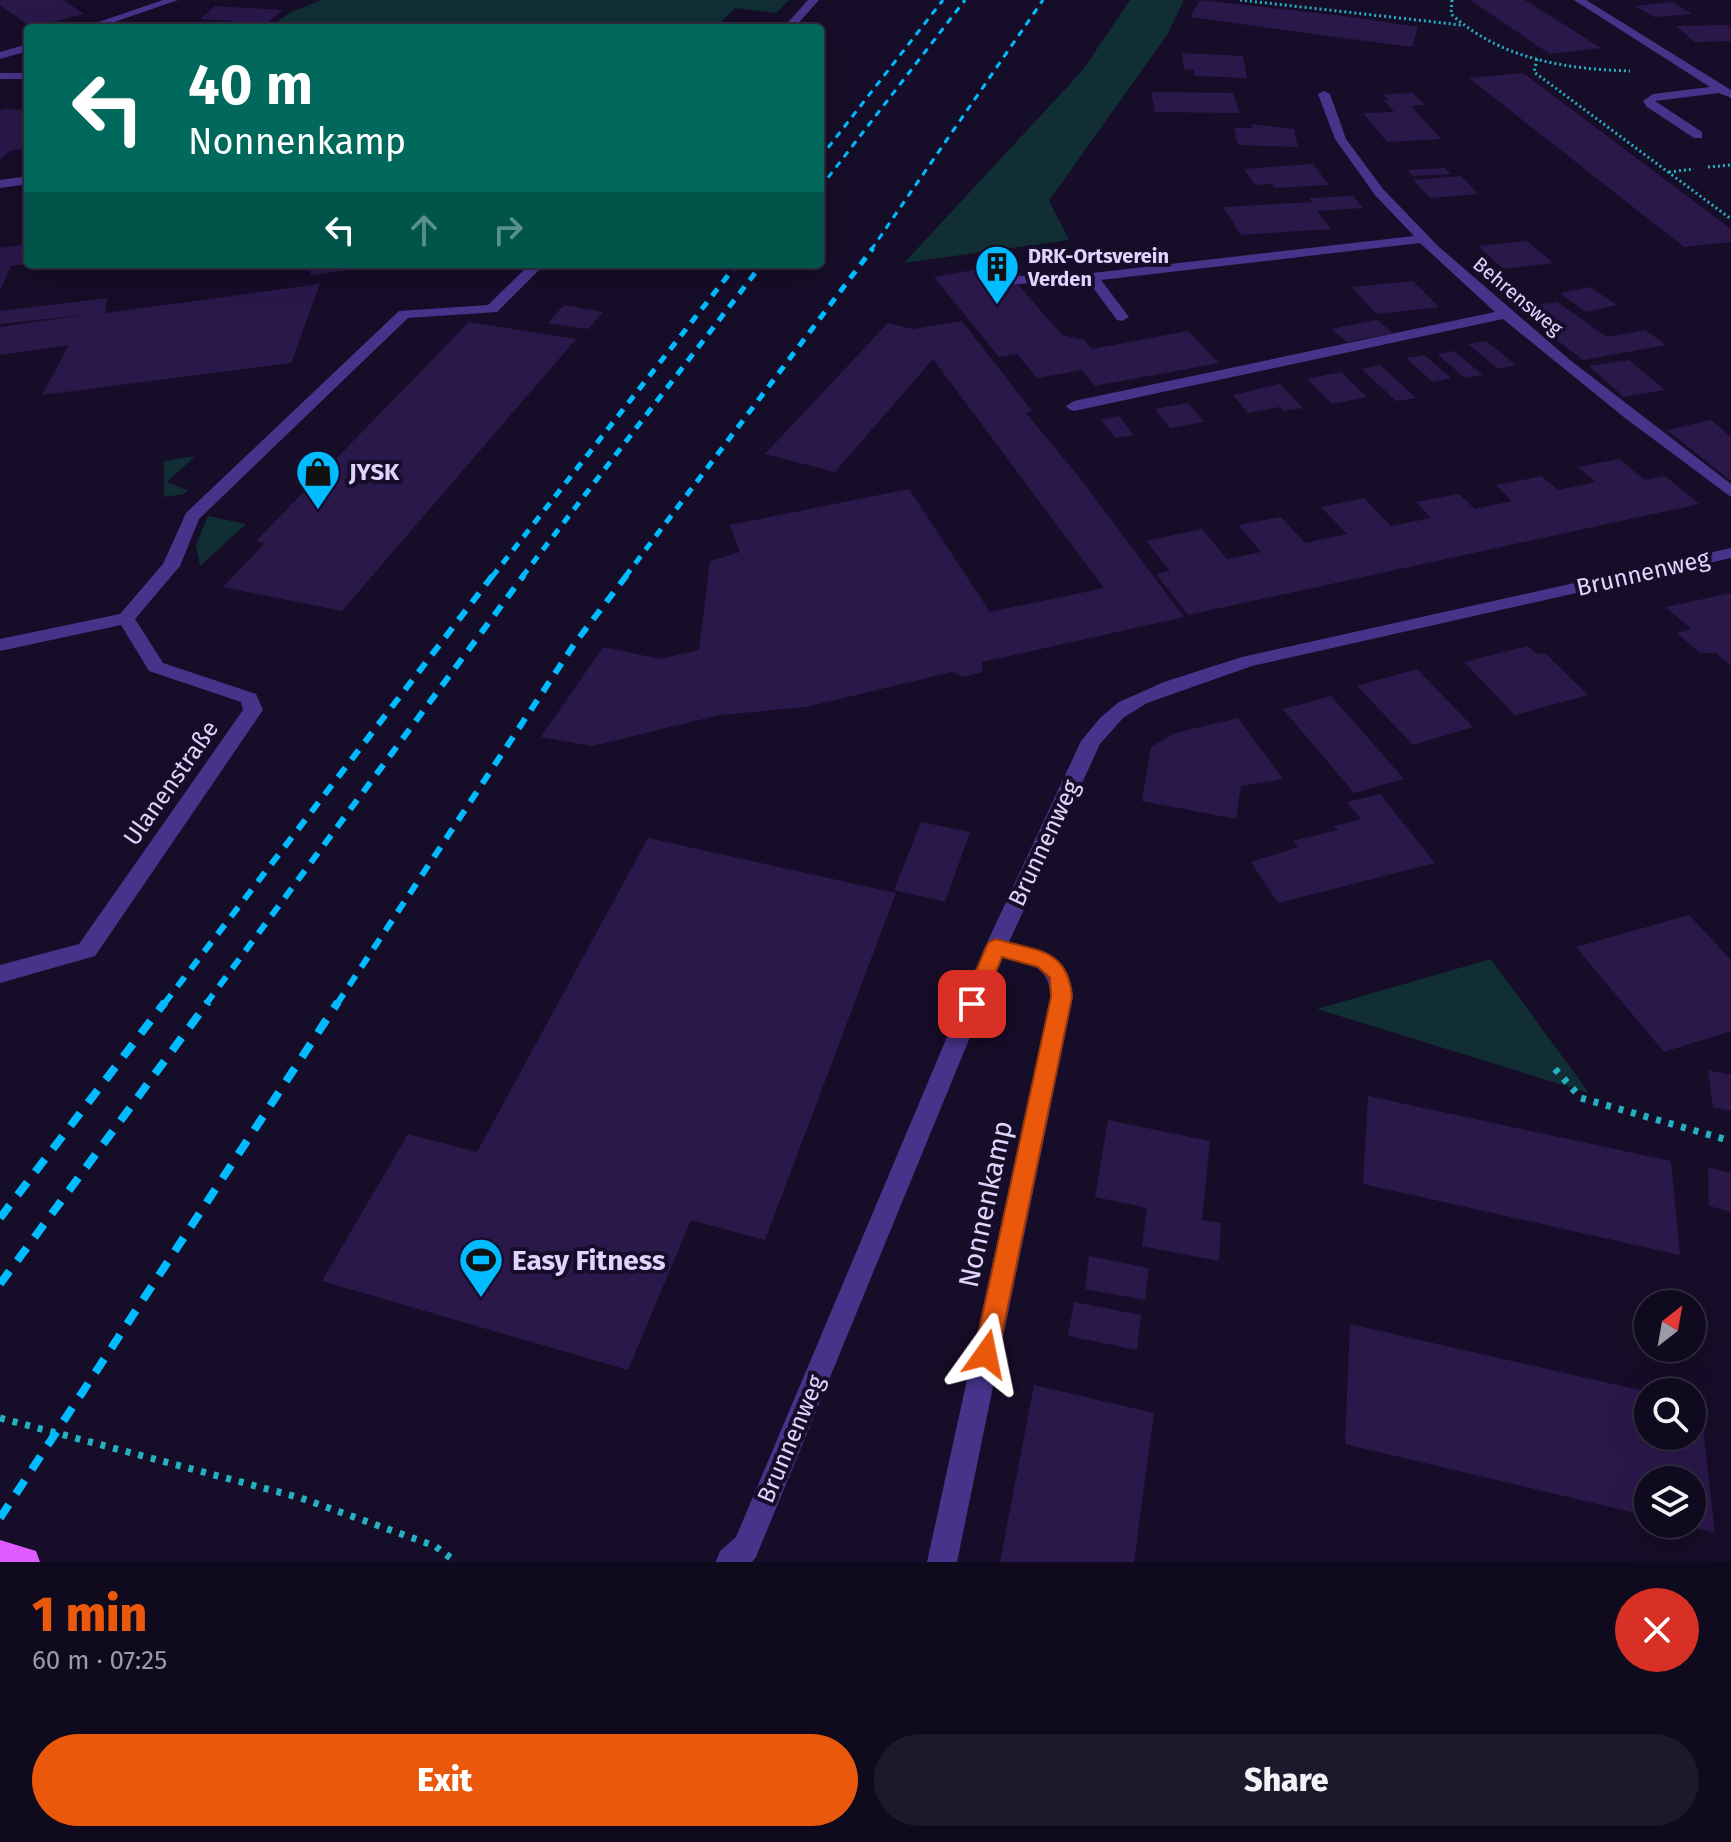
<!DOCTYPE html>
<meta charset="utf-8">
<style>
body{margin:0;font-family:"Fira Sans",sans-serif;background:#1e182b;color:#f1f3f6;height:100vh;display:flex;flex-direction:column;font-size:30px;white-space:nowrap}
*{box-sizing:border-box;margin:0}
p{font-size:26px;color:#9c9aa4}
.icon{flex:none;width:44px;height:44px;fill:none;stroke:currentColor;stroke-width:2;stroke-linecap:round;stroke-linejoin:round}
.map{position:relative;height:1562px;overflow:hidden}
.drawer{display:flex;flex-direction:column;background:#100a1e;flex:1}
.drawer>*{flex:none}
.hud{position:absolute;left:24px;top:24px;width:800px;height:244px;border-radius:8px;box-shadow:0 8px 32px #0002,0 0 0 2px #302b3c;background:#00695c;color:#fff;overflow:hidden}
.needle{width:52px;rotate:31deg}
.buttons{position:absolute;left:1634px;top:1290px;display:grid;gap:16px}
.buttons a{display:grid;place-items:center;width:72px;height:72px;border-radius:50%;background:#100a1e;box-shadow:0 8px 32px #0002,0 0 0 2px #302b3c;font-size:40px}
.pin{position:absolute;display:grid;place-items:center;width:68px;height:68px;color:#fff;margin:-34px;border-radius:16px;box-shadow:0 4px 12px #0006}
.me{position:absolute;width:88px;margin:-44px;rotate:12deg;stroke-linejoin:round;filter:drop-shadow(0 0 6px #0008)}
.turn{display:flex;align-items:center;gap:28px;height:168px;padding:0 32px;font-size:36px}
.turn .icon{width:104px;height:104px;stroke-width:2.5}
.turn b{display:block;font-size:56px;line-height:68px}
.lanes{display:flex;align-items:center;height:76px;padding:0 32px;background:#0003;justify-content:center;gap:40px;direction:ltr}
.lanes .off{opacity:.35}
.round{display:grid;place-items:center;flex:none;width:84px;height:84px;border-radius:42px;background:#1e182b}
.headline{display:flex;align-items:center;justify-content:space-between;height:136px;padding:0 32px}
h1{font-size:48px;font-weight:800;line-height:60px;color:#ea580c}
.button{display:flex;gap:16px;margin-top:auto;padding:16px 32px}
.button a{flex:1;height:92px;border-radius:48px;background:#ea580c;color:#fff;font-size:32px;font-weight:800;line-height:92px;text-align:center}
.button a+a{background:#1e182b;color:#f1f3f6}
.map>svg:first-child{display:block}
.green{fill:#102e33}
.building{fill:#2b184b}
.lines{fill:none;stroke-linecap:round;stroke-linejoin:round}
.path-far1{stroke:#24b2c3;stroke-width:3;stroke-dasharray:2 3;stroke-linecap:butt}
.path{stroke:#24b2c3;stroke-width:7;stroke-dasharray:5 8;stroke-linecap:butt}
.minor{fill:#46348b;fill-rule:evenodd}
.major{fill:#dd5bff;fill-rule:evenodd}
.rail-far3{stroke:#0bf;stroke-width:3;stroke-dasharray:7 6;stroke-linecap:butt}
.rail-far2{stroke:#0bf;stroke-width:5;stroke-dasharray:9 8;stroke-linecap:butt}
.rail-far1{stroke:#0bf;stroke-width:6;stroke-dasharray:12 10;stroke-linecap:butt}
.rail{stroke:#0bf;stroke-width:8;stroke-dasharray:16 13;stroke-linecap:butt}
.route{fill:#ea580c;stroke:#983908;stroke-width:2}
.labels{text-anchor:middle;stroke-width:8;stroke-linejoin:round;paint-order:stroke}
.far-poi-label{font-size:20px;font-weight:bold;fill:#e0d4ff;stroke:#160d28;text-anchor:start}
.far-street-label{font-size:20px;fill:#e0d4ff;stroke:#160d28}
.poi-label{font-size:24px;font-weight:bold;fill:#e0d4ff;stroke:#160d28;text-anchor:start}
.street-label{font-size:24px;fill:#e0d4ff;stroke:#160d28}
.near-street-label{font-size:28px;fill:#e0d4ff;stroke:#160d28}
.near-poi-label{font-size:28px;font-weight:bold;fill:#e0d4ff;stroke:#160d28;text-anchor:start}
</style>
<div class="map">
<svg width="1731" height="1562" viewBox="0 0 1731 1562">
<rect width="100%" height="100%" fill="#160d28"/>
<g class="green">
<path d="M321 0H789L776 13 735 8 715 28H269L291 12Z"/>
<path d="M1130 0H1184L1167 35 1049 201 1069 240 904 263 1082 71Z"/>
<path d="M195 456 167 482 187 490 184 494 164 497V461Z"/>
<path d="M208 516 246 524 200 566 196 545Z"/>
<path d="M1491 959 1589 1093 1317 1009Z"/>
</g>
<g class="building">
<path d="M0 0H63L84 14 31 27 0 5Z"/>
<path d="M1200 0 1344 16 1418 27 1412 47 1336 37 1190 17Z"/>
<path d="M1470 0H1525L1601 48 1550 54Z"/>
<path d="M1672 2 1692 14 1654 17 1635 6Z"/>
<path d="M215 6 282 10 262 28H223L232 21 200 19Z"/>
<path d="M1726 25 1731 28V41L1695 42 1676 26Z"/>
<path d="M1182 53 1243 56 1247 78 1195 76 1194 70 1184 69Z"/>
<path d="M1523 73 1731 229V242L1684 247 1469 78Z"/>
<path d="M1151 92 1233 93 1240 113 1155 112Z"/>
<path d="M1412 93 1425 105 1411 106 1441 139 1387 142 1363 113 1394 112 1384 100H1389L1384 94Z"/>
<path d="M3 109 28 110V149L11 150 0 160V111Z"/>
<path d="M1252 124 1294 129 1298 147 1238 145 1234 128H1253Z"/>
<path d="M1313 164 1329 185 1275 188 1272 184 1255 185 1244 169Z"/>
<path d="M1445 168 1451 174 1413 176 1408 170Z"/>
<path d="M1461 176 1478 194 1430 198 1413 180Z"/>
<path d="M1353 196 1363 208 1317 211 1331 229 1241 235 1223 207 1312 202 1309 198Z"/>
<path d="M1527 241 1553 263 1503 269 1478 246Z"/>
<path d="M28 244V264L11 266 0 290V248Z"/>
<path d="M310 264H376V266L311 275Z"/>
<path d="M1001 265 1062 335 1084 340 1092 349 1188 331 1219 363 1095 386 1082 370 1037 378 1017 354 999 357 934 277Z"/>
<path d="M1413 281 1439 307 1376 314 1352 287Z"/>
<path d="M320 284 291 363 42 395 69 345 0 355V327L84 315 0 324V311L107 298 105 313Z"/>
<path d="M1590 287 1617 305 1586 312 1560 293Z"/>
<path d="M1557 302 1607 337 1645 330 1666 345 1583 360 1516 308Z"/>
<path d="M564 305 603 312 588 329 548 323Z"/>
<path d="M1377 320 1393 333 1347 342 1331 329Z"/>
<path d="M962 321 1032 411 1026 413 1079 477 1184 617 982 662V672L963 677 952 672 806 707 720 715 592 746 541 737 603 647 660 659 699 650 710 561 740 552 730 525 909 489 990 612 1104 588 933 359 835 472 765 454 888 323 913 329Z"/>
<path d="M469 322 576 339 342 611 223 587 265 543 256 541Z"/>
<path d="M1486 341 1516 365 1498 369 1468 344Z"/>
<path d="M1454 351 1483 375 1465 378 1437 354Z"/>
<path d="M1424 355 1451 378 1433 382 1406 358Z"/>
<path d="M1629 360 1665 390 1624 397 1589 366Z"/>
<path d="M1380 365 1416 398 1396 401 1362 369Z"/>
<path d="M1341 372 1367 397 1332 404 1307 379Z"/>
<path d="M1280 384 1303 408 1284 411 1280 407 1248 413 1233 395Z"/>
<path d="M1188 403 1204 422 1170 428 1155 409Z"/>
<path d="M1119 416 1134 435 1116 438 1101 420Z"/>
<path d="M1711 420 1731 437V481L1667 430Z"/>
<path d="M1619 459 1645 480 1665 476 1699 504 1188 615 1156 574 1170 571 1146 541 1202 529 1227 559 1261 552 1238 525 1281 517 1305 543 1347 534 1321 507 1364 498 1391 526 1431 518 1416 502 1459 494 1475 509 1512 501 1496 485 1518 481 1541 476 1558 490 1596 482 1578 467Z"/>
<path d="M1731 593V666L1716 653H1700L1677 633 1691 629 1666 607Z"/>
<path d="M1528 646 1537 654 1545 653 1588 695 1515 715 1464 662Z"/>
<path d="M1417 669 1473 727 1413 745 1357 686Z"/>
<path d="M1331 696 1404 779 1354 793 1283 709Z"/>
<path d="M1238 718 1283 779 1241 786 1236 819 1142 801 1151 747 1175 733Z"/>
<path d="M1380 794 1435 863 1278 903 1251 862 1298 847 1293 841 1338 830 1334 826 1361 819 1347 802Z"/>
<path d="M921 822 970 832 945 902 894 890Z"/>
<path d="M648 838 896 893 765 1240 691 1220 628 1370 322 1281 408 1134 477 1152Z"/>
<path d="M1689 915 1731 960V1031L1664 1052 1576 947Z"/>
<path d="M1708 1070 1731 1075V1111L1713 1107Z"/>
<path d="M1368 1096 1671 1161 1680 1255 1363 1184Z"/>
<path d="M1108 1120 1210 1141 1202 1220 1221 1223 1219 1261 1142 1246 1147 1208 1095 1197Z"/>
<path d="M1708 1167 1731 1173V1212L1709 1206Z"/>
<path d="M1089 1256 1149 1268 1145 1300 1085 1289Z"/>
<path d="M1074 1302 1141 1315 1137 1350 1068 1336Z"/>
<path d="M1350 1324 1648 1392V1436H1692V1402L1700 1403 1715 1533 1685 1525 1692 1524V1480H1648V1516L1345 1444Z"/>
<path d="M1034 1385 1154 1413 1134 1562H1000Z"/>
</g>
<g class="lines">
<g class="path-far1">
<path d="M1240 0 1461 25"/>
<path d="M1452 0 1451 14C1501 59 1564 69 1630 71"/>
<path d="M1537 59 1534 72 1731 219"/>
<path d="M1708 167 1731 165"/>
<path d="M1669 172 1694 169"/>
</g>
<g class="path">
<path d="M1555 1069 1581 1098 1731 1141"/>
<path d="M0 1418 301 1498 435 1546 456 1562"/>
</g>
<g class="minor">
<path d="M163 0H178L97 28H81Z"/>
<path d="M808 0H819L794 28H783Z"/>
<path d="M1574 0H1586L1731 90V98L1719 93 1655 101 1702 132V138H1694L1647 107 1643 101 1653 94 1710 87Z"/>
<path d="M28 44V51L0 59V52Z"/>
<rect x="0" y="73" width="28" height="6"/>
<path d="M1324 91 1330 94 1346 139 1383 189 1438 246 1570 360 1731 484V497L1625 418 1503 319 1074 411 1069 409 1066 406 1074 401 1495 312 1420 243 1101 280 1129 317 1122 321 1117 320 1088 281 1014 284 1007 280 1014 276 1092 273 1414 236 1375 195 1335 139 1318 94Z"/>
<path d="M28 176V184L0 188V180Z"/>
<path d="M530 264H545L497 312 408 318 199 519 180 566 135 619 163 663 256 694 263 710 95 956 0 983V965L79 944 243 710 241 702 149 671 121 625 0 651V639L120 614 163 564 186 513 399 311 488 305Z"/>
<path d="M1731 548V558L1252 666 1147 703 1123 718 1100 744 1009 942C1046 953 1069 953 1073 997L957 1562H927L1051 997C1048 964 1031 965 1003 957L756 1557 752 1562H716L720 1551 736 1537 985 947 1081 741 1100 718 1119 702 1164 682 1242 657Z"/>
</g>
<path class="major" d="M0 1540 36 1551 40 1562H0Z"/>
<g class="rail-far3">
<path d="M820 158 943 0"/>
<path d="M820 188 965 0"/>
<path d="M871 250 1043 0"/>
</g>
<g class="rail-far2">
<path d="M492 577 737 264"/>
<path d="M522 577 762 264"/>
<path d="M625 577 873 248"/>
</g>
<g class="rail-far1">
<path d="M164 1004 493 575"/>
<path d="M206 1004 524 575"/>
<path d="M337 1004 575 643 627 575"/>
</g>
<g class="rail">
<path d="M0 1218 165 1002"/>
<path d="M0 1284 208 1002"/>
<path d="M0 1518 338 1002"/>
</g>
</g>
<path class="route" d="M996 939C1036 951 1068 948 1072 997L998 1354 995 1362 986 1366 977 1362 974 1354 1051 997 1050 978 1038 967 1002 957 980 1010 972 1013 965 1010 962 1004 986 947 989 942Z"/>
<defs>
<g id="building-pin" transform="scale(2.3)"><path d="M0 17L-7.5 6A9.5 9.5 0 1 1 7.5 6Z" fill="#0bf" stroke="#160d28"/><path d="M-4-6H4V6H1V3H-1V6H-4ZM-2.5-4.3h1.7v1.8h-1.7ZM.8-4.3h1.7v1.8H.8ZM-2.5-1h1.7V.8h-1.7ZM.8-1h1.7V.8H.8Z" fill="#111"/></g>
<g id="shop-pin" transform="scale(2.3)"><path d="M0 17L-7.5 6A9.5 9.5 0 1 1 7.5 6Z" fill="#0bf" stroke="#160d28"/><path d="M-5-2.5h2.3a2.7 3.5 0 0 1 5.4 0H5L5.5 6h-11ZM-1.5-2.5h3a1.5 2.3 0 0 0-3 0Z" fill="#111"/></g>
<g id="stadium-pin" transform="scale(2.3)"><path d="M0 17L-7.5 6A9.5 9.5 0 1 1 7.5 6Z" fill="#0bf" stroke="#160d28"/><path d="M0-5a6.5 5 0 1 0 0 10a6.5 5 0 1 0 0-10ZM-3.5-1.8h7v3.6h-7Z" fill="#111"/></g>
</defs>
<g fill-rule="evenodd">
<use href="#building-pin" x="997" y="267"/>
<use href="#shop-pin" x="318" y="472"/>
<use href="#stadium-pin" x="481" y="1260"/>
</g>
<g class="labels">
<g class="far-poi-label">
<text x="1028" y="263">DRK-Ortsverein<tspan x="1028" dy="23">Verden</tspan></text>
</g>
<g class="far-street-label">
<text transform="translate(1518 296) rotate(40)" y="7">Behrensweg</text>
</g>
<g class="poi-label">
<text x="349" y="480">JYSK</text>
</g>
<g class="street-label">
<text transform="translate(1643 573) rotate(-13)" y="8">Brunnenweg</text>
<text transform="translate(171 783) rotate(-55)" y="8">Ulanenstraße</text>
<text transform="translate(1044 843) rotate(-65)" y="8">Brunnenweg</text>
<text transform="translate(791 1439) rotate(-67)" y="8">Brunnenweg</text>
</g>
<g class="near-street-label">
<text transform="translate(985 1204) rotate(-78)" y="10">Nonnenkamp</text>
</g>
<g class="near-poi-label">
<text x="512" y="1270">Easy Fitness</text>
</g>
</g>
</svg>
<div class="buttons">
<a><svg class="needle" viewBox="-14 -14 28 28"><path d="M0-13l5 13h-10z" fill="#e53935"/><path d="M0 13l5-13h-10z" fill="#9c9aa4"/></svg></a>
<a><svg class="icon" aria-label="search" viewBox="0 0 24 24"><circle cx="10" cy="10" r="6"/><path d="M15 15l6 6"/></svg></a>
<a><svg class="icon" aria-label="layers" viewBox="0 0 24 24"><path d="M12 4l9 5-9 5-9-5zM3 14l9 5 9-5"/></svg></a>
</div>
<div class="pin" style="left:972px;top:1004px;background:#d93025"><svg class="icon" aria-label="arrive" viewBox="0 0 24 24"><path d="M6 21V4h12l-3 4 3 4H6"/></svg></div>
<svg class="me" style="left:986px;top:1354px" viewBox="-20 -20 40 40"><path d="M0-17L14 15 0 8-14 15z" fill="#ea580c" stroke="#fff" stroke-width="4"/></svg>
<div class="hud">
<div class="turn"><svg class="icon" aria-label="left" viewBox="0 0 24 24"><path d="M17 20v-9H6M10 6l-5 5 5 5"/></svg><div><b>40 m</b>Nonnenkamp</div></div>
<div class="lanes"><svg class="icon" aria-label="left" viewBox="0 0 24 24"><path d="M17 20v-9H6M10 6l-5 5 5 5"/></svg><svg class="icon off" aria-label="ahead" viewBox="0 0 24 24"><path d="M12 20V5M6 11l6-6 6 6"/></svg><svg class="icon off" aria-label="right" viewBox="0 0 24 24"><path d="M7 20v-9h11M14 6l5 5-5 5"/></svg></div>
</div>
</div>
<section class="drawer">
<div class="headline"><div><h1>1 min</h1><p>60 m · 07:25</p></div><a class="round" style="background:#d93025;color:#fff"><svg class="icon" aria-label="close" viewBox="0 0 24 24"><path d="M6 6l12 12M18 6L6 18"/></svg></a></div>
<div class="button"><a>Exit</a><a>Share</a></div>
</section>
